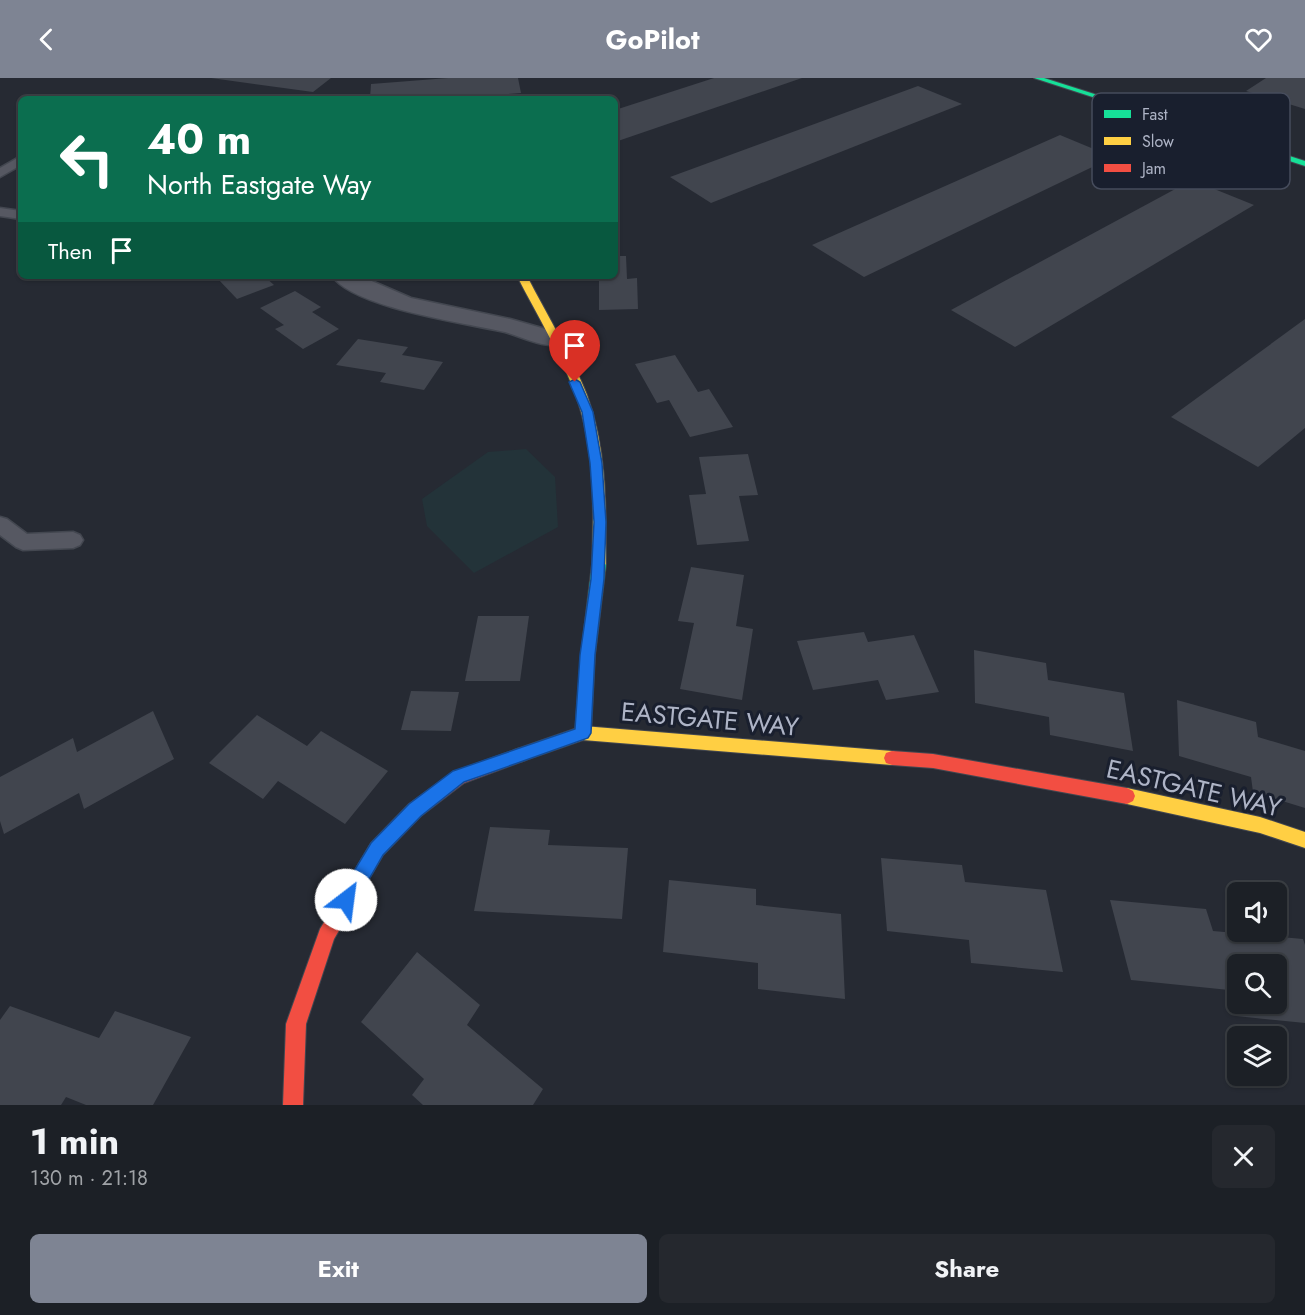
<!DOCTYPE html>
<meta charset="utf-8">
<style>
body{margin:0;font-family:Jost,sans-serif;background:#25282e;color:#f1f3f6;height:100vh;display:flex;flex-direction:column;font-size:22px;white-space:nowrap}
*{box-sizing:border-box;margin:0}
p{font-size:20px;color:#a0a3a7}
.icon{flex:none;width:33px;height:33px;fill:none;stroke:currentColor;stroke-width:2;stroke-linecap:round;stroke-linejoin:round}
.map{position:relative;height:1027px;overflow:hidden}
.drawer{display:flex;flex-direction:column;background:#1c2026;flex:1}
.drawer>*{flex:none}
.top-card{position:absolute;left:18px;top:18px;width:600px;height:183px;border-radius:9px;box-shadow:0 2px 4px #0004,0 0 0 2px #3a3e43;background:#0b6e4f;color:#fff;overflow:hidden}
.tools{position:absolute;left:1227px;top:804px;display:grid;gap:12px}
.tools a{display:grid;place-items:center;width:60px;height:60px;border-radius:9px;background:#1c2026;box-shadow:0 2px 4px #0004,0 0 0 2px #3a3e43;font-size:30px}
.pin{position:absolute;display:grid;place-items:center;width:51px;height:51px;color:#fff;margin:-62px -26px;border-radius:50% 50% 50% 0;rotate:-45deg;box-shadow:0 0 6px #0007}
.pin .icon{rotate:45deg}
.me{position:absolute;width:66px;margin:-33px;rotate:30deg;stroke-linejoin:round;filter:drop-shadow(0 0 4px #0008)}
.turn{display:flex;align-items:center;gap:21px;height:126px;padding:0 30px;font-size:27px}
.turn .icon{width:78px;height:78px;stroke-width:2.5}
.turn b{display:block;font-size:42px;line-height:51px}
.then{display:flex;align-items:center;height:57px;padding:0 30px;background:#0003;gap:12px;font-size:22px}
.round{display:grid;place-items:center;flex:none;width:63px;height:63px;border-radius:9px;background:#25282e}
.headline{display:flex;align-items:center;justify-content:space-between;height:102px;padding:0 30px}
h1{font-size:36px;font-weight:700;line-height:45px}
.cta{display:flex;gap:12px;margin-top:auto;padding:12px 30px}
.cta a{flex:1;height:69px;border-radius:9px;background:#7e8493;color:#fff;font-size:24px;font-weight:700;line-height:69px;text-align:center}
.cta a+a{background:#25282e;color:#f1f3f6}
header{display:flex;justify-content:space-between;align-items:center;height:78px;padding:0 30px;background:#7e8493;color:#fff;font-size:27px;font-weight:700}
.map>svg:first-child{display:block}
.green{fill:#233339}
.building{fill:#41454e;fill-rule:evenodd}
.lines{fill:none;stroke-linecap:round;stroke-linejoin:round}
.lane-casing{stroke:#434750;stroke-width:3}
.street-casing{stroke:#434750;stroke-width:3}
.fast-casing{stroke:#434750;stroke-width:2}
.slow-casing{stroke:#434750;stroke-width:2}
.jam-casing{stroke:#434750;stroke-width:2}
.lane{fill:#565862;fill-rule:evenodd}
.street{fill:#565862;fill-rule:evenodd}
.fast{fill:#16e098;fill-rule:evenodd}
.slow{fill:#ffcf43;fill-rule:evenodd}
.jam{fill:#f24e42;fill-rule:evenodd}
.route{fill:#1a73e8;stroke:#114b97;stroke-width:1.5}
.labels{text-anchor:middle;stroke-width:6;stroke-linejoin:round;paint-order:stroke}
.near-street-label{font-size:26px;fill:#aeb4c6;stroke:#191f2e}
.key{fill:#191f2e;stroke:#464c5c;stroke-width:1.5}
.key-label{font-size:16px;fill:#aeb4c6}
</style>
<header><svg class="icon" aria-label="back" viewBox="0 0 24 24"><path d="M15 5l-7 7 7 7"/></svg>GoPilot<svg class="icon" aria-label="heart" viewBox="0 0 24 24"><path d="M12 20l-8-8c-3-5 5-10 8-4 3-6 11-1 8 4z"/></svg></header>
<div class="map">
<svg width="1305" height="1027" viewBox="0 0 1305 1027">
<rect width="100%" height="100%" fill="#262a33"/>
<path class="green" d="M526 371 555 399 558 449 474 495 427 448 422 421 488 374Z"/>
<g class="building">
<path d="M211 0H331L313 14Z"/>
<path d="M448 0H518L521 15 451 21H370L371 6Z"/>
<path d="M714 0H802L615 64V32Z"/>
<path d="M1266 0H1305V31L1246 13Z"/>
<path d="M918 8 962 26 711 125 670 99Z"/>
<path d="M1060 57 1113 79 864 199 812 167Z"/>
<path d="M1192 102 1254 127 1015 269 951 232Z"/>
<path d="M615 178H626L627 201 637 200 638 231 599 232V202H588V198H615Z"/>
<path d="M226 198H264L274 207 237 221 218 201Z"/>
<path d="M295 213 321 229 312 234 339 251 303 271 275 251 284 247 260 230Z"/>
<path d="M1305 241V350L1258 389 1171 339Z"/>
<path d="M358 261 408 269 402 277 443 284 424 312 380 304 386 295 336 287Z"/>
<path d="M675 277 698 314 709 311 733 349 690 359 669 322 657 325 635 286Z"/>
<path d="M748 376 758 417 739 418 749 463 697 467 689 417 706 416 699 379Z"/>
<path d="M691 489 744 497 736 548 753 551 742 622 680 611 694 545 678 543Z"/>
<path d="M478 538H529L520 603H465Z"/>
<path d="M864 554 868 564 914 557 939 614 886 622 878 602 813 612 797 563Z"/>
<path d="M974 572 1046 585 1048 602 1124 615 1133 673 1050 657 1049 639 975 625Z"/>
<path d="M411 613 459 614 451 653 401 652Z"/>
<path d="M1177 622 1256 644 1258 659 1305 673V730L1253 714 1251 699 1179 678Z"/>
<path d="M153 633 174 681 84 731 79 715 4 756 0 743V699L73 660 77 674Z"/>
<path d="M257 637 307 668 321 653 388 693 345 746 278 703 263 721 209 685Z"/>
<path d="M490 749 550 752 548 767 628 770 622 841 474 833Z"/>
<path d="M881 780 962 787 965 804 1046 812 1063 894 971 885 969 862 887 853Z"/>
<path d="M669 802 756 811V827L841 836 845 921 758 911V885L663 874Z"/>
<path d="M1110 822 1206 831 1213 853 1303 861 1305 867V945L1236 938 1229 912 1131 902ZM1238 886H1276V926H1238Z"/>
<path d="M417 874 480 927 467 947 543 1011 533 1027H423L412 1017 424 1001 361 944Z"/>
<path d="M10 928 99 960 115 933 191 959 153 1027H86L66 1019 61 1027H0V942Z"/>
</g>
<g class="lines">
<g class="lane-casing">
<g id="lane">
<path d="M21 78V87L0 99V90Z"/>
<path d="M0 130 21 133V141L0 138Z"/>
<path d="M0 439 7 441 27 456 73 454 80 457 83 462 80 467 73 470 23 472 16 469 0 457Z"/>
</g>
</g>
<g class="street-casing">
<path id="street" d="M332 198H360L411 220 510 241 563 256 566 261 563 266C544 271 523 259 505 254 466 245 354 230 332 198Z"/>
</g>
<g class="fast-casing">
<g id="fast">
<path d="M1034 0H1044L1305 83V88Z"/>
<path d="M599 481 606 486 595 577 591 655 588 660 583 662 578 660 575 655 581 577 592 486Z"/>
</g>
</g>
<g class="slow-casing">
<g id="slow">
<path d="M517 198H527C547 237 571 276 587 317 607 371 606 430 606 486L599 491 592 486C594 430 595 371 576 318 561 276 537 237 517 198Z"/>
<path d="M583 648 892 673 898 675 900 680 898 685 892 687 583 662 520 684 514 682 512 677 514 672Z"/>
<path d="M1127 710 1260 739 1305 754V770L1260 755 1127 726 1121 723 1119 718 1121 713Z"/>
</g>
</g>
<g class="jam-casing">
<g id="jam">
<path d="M520 670 526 672 528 677 526 682 464 705 421 738 383 777 334 861 306 946 303 1027H283L286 946 320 851 371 765 409 726 453 694Z"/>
<path d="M892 673 933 676 1127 710 1133 713 1135 718 1133 723 1127 726 933 690 892 687 886 685 884 680 886 675Z"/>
</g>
</g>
<use href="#lane" class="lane"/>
<use href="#street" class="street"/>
<use href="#fast" class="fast"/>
<use href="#slow" class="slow"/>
<use href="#jam" class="jam"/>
</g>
<path class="route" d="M575 301 580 304 593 334 602 385 606 444 604 501 595 577 591 655 588 660 464 704 421 738 383 777 353 829 346 831 340 829 338 822 340 816 371 765 409 726 453 693 575 651 580 577 591 501 594 444 590 385 582 334 569 304Z"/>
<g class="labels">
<g class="near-street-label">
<text transform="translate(710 641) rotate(5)" y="9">EASTGATE WAY</text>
<text transform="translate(1194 710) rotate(13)" y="9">EASTGATE WAY</text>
</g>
</g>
<rect x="1092" y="15" width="198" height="96" rx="9" class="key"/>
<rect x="1104" y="32" width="27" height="8" fill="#16e098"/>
<rect x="1104" y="59" width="27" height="8" fill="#ffcf43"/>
<rect x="1104" y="86" width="27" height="8" fill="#f24e42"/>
<g class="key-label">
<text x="1142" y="42">Fast</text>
<text x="1142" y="69">Slow</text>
<text x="1142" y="96">Jam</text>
</g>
</svg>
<div class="tools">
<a><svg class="icon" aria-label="sound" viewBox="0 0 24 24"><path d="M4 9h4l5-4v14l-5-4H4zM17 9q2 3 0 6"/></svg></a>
<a><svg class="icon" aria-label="search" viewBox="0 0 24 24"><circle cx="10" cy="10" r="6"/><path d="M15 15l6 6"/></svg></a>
<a><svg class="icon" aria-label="layers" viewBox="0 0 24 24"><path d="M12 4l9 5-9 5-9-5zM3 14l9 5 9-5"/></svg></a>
</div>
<div class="pin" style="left:575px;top:304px;background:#d93025"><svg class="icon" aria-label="arrive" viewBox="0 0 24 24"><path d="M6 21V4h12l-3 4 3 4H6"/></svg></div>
<svg class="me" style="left:346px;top:822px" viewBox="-20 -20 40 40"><circle r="19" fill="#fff"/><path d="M0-13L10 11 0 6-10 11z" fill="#1a73e8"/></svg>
<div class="top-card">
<div class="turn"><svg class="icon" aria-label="left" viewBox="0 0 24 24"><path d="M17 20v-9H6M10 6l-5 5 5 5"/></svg><div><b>40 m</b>North Eastgate Way</div></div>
<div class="then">Then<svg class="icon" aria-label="arrive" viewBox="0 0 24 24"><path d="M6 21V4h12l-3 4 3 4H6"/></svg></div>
</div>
</div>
<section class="drawer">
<div class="headline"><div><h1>1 min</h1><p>130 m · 21:18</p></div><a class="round"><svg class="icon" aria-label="close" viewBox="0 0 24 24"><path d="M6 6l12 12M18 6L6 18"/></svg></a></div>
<div class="cta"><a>Exit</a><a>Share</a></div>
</section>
